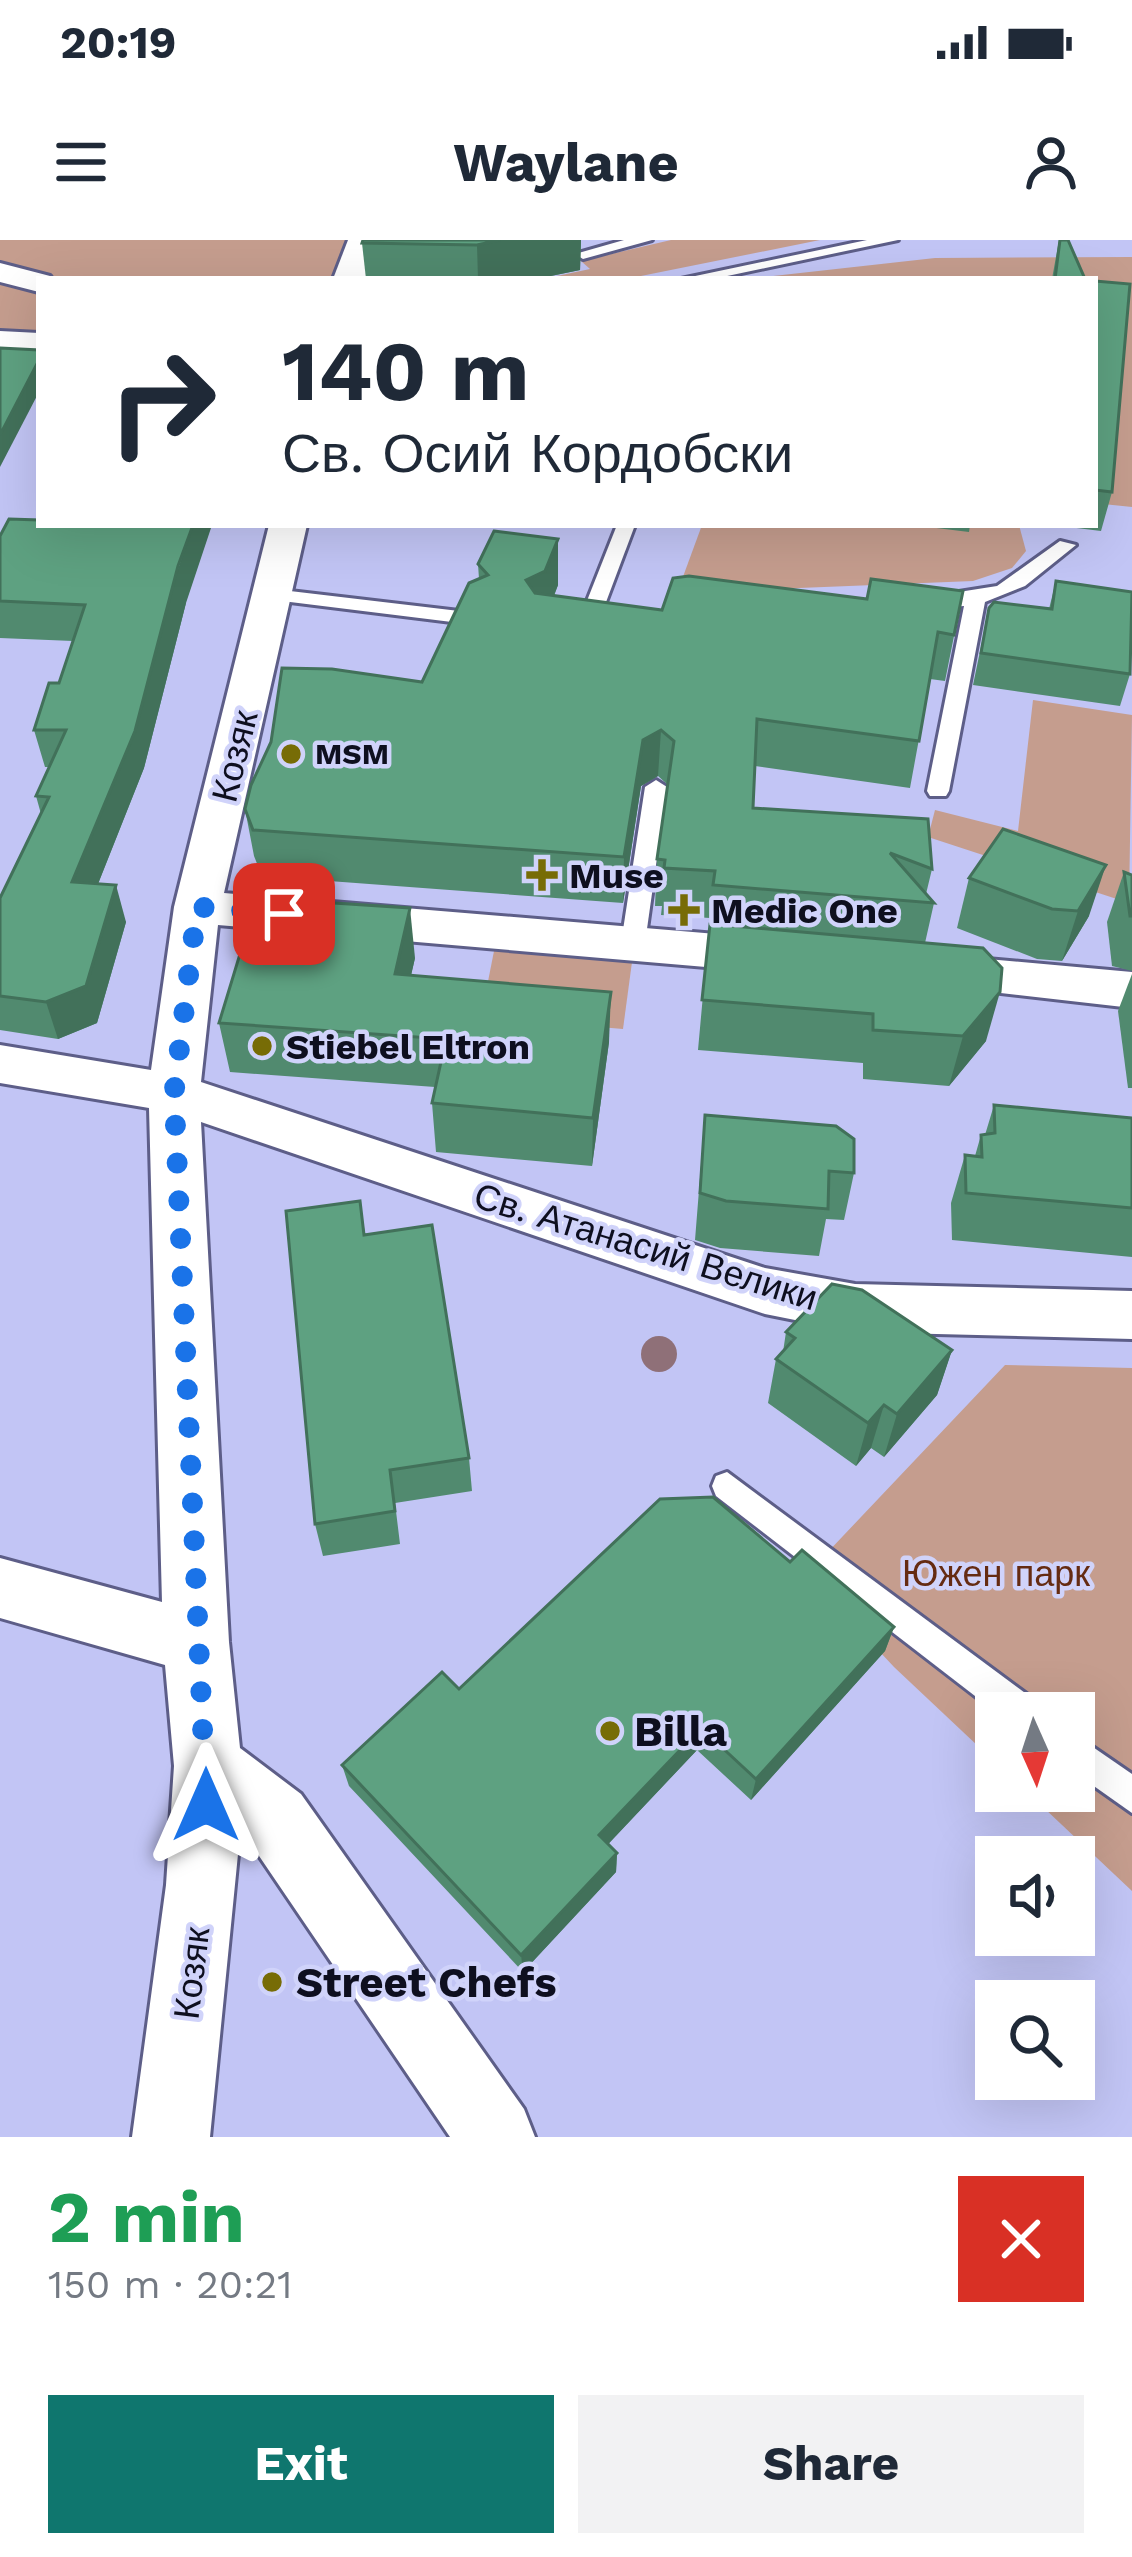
<!DOCTYPE html>
<meta charset="utf-8">
<style>
body{margin:0;font-family:"Work Sans",sans-serif;background:#f2f2f3;color:#1f2937;height:100vh;display:flex;flex-direction:column;font-size:45px;white-space:nowrap}
*{box-sizing:border-box;margin:0}
p{font-size:39px;color:#747a83}
.icon{flex:none;width:66px;height:66px;fill:none;stroke:currentColor;stroke-width:2;stroke-linecap:round;stroke-linejoin:round}
.map{position:relative;height:1897px;overflow:hidden}
.sheet{display:flex;flex-direction:column;background:#fff;flex:1}
.sheet>*{flex:none}
.guide{position:absolute;left:36px;top:36px;width:1062px;height:252px;border-radius:0px;box-shadow:0 12px 48px #0002;background:#fff;color:#1f2937;overflow:hidden}
.needle{width:78px;rotate:177deg}
.controls{position:absolute;left:975px;top:1452px;display:grid;gap:24px}
.controls a{display:grid;place-items:center;width:120px;height:120px;border-radius:0px;background:#fff;box-shadow:0 12px 48px #0002;font-size:60px}
.pin{position:absolute;display:grid;place-items:center;width:102px;height:102px;color:#fff;margin:-51px;border-radius:24px;box-shadow:0 6px 18px #0006}
.me{position:absolute;width:132px;margin:-66px;rotate:0deg;stroke-linejoin:round;filter:drop-shadow(0 0 9px #0008)}
.turn{display:flex;align-items:center;gap:42px;height:252px;padding:0 48px;font-size:54px}
.turn .icon{width:156px;height:156px;stroke-width:2.5}
.turn b{display:block;font-size:84px;line-height:102px}
.round{display:grid;place-items:center;flex:none;width:126px;height:126px;border-radius:0px;background:#f2f2f3}
.head{display:flex;align-items:center;justify-content:space-between;height:204px;padding:0 48px}
h1{font-size:72px;font-weight:700;line-height:90px;color:#1e9e55}
.action{display:flex;gap:24px;margin-top:auto;padding:24px 48px}
.action a{flex:1;height:138px;border-radius:0px;background:#0f766e;color:#fff;font-size:48px;font-weight:700;line-height:138px;text-align:center}
.action a+a{background:#f2f2f3;color:#1f2937}
.status{display:flex;justify-content:space-between;align-items:center;height:84px;padding:0 60px;background:#fff;direction:ltr}
.status svg{height:33px;fill:currentColor}
header{display:flex;justify-content:space-between;align-items:center;height:156px;padding:0 48px;background:#fff;font-size:54px;font-weight:700}
.map>svg:first-child{display:block}
.green{fill:#c59d8e}
.lines{fill:none;stroke-linecap:round;stroke-linejoin:round}
.service-casing{stroke:#5d5e88;stroke-width:6}
.minor-casing{stroke:#5d5e88;stroke-width:6}
.service{fill:#fff;fill-rule:evenodd}
.minor{fill:#fff;fill-rule:evenodd}
.tree{fill:#8f7078}
.wall{fill:#518a6f}
.shaded-wall{fill:#42715a}
.building{fill:#5ea181;stroke:#42715a;stroke-width:3}
.route{stroke:#1a73e8;stroke-width:21;stroke-dasharray:0 37.8}
.poi-dot{fill:#776c06;stroke:#d0d3fa;stroke-width:4.5}
.labels{text-anchor:middle;stroke-width:9;stroke-linejoin:round;paint-order:stroke}
.far-poi-label{font-size:30px;font-weight:bold;fill:#0e0f1f;stroke:#d0d3fa;text-anchor:start}
.street-label{font-size:36px;fill:#0e0f1f;stroke:#d0d3fa}
.poi-label{font-size:36px;font-weight:bold;fill:#0e0f1f;stroke:#d0d3fa;text-anchor:start}
.park-label{font-size:36px;fill:#652b12;stroke:#d0d3fa}
.near-poi-label{font-size:42px;font-weight:bold;fill:#0e0f1f;stroke:#d0d3fa;text-anchor:start}
</style>
<div class="status"><b>20:19</b><svg viewBox="0 0 49 12"><path d="M0 12V9h3v3zM5 12V6h3v6zM10 12V3h3v9zM15 12V0h3v12zM26 1h20v11H26zM47 4h2v5h-2z"/></svg></div>
<header><svg class="icon" aria-label="menu" viewBox="0 0 24 24"><path d="M4 6h16M4 12h16M4 18h16"/></svg>Waylane<svg class="icon" aria-label="person" viewBox="0 0 24 24"><circle cx="12" cy="8" r="4"/><path d="M4 21q1-7 8-7t8 7"/></svg></header>
<div class="map">
<svg width="1132" height="1897" viewBox="0 0 1132 1897">
<rect width="100%" height="100%" fill="#c2c5f5"/>
<g class="green">
<path d="M0 0H349L336 39H39V97L0 95Z"/>
<path d="M671 0H820L626 39H543L590 29 581 21Z"/>
<path d="M1132 17V267L1103 264 1095 39H747L935 18Z"/>
<path d="M702 285H1019L1026 311 1012 328 973 341 677 353Z"/>
<path d="M1033 460 1132 475 1129 663 928 597 935 570 1018 591Z"/>
<path d="M494 711 632 722 623 789 481 777Z"/>
<path d="M1005 1125 1132 1128V1651L1026 1551H1074V1473H996V1523L894 1427 807 1334Z"/>
</g>
<g class="lines">
<g class="service-casing">
<g id="service">
<path d="M624 0H652L583 19 575 14Z"/>
<path d="M867 0H898L713 39H681Z"/>
<path d="M617 285H635L597 386 594 390H580L577 386Z"/>
<path d="M1060 301 1076 305 1025 346 985 362 949 551 946 556H930L927 551 964 366 927 369 917 363 927 357 997 346Z"/>
<path d="M273 349 476 373 486 379 476 385 266 359V351Z"/>
<path d="M656 540 667 547 645 703 633 711 621 703 645 547Z"/>
<path d="M727 1232 1036 1461 1041 1473H997L716 1256 712 1246 716 1236Z"/>
<path d="M1074 1494 1132 1534V1573L1074 1532Z"/>
</g>
</g>
<g class="minor-casing">
<g id="minor">
<path d="M348 0H378L365 39H333Z"/>
<path d="M0 23 50 36 52 39H39V52L0 42Z"/>
<path d="M0 91 39 93V113L0 111Z"/>
<path d="M269 285H307L224 653 777 699 794 704 801 716 794 728 777 733 218 685 201 842 765 1028 855 1044 1132 1051V1099L855 1092 765 1074 201 882 229 1402 240 1508 301 1554 524 1869 535 1897H450L251 1604 240 1594 210 1897H132L166 1645 174 1526 165 1425 0 1378V1318L162 1362 149 868 0 843V805L151 830 174 667Z"/>
<path d="M931 714 1132 732V768L914 743 907 731 914 719Z"/>
</g>
</g>
<use href="#service" class="service"/>
<use href="#minor" class="minor"/>
</g>
<circle class="tree" cx="659" cy="1114" r="18"/>
<g class="wall">
<path d="M581 0 580 30 536 39H366L362 3Z"/>
<path d="M1059 0H1068L1085 39H1052Z"/>
<path d="M1095 41 1112 252 1101 291 1052 285H1095Z"/>
<path d="M912 285H970L969 292Z"/>
<path d="M0 296 186 363 144 528 98 644 126 682 97 783 58 799 0 790V658L41 574 36 556 49 527H45L34 490 59 443 73 401 0 398Z"/>
<path d="M478 324 558 345 554 356 662 370 867 359 963 351 945 441 930 439 910 548 755 526 753 568 928 579 932 629 926 654 934 663 925 703 986 801 949 846 863 839V823L698 810 710 678 661 675 662 666H655L657 619 668 545 658 536 641 546 623 663 262 636 254 616 245 569 422 442 479 339Z"/>
<path d="M1056 341 1130 434 1120 466 973 445 989 368 1049 369Z"/>
<path d="M1003 589 1089 676 1062 721 1037 719 957 688 969 638Z"/>
<path d="M1124 632 1132 635V731L1112 726 1107 682Z"/>
<path d="M415 718 411 735 609 802 592 926 436 912 432 863 435 847 230 832 219 783Z"/>
<path d="M1132 734V848H1128L1118 771Z"/>
<path d="M994 865 1132 878V1017L952 1000 951 963 965 915 975 916 981 895H985Z"/>
<path d="M705 875 854 933 844 980 826 979 819 1016 720 1008 695 1000Z"/>
<path d="M360 961 365 994 469 1218 472 1251 395 1263 400 1304 323 1316 315 1284Z"/>
<path d="M786 1092 952 1110 937 1155 884 1217 871 1208 856 1226 768 1163 776 1119 783 1112Z"/>
<path d="M790 1322 894 1387 885 1411 751 1560 697 1510 608 1604 617 1613 616 1632 523 1732 349 1546 342 1525 459 1449Z"/>
</g>
<g class="shaded-wall">
<path d="M500 0H581L580 30 536 39H478L477 5Z"/>
<path d="M39 120V152L0 227V195Z"/>
<path d="M193 285H212L186 363 144 528 84 679 72 642Z"/>
<path d="M558 299V345L545 377 526 340Z"/>
<path d="M661 490 658 536 641 546 623 663 624 617 643 500Z"/>
<path d="M1106 625 1089 676 1062 721 1078 671Z"/>
<path d="M116 645 126 682 97 783 58 799 46 762Z"/>
<path d="M410 668 415 718 400 784 395 734Z"/>
<path d="M611 752 609 802 592 926 593 878Z"/>
<path d="M1000 752 986 801 949 846 963 796Z"/>
<path d="M952 1110 937 1155 884 1217 897 1174Z"/>
<path d="M884 1165 871 1208 856 1226 868 1183Z"/>
<path d="M894 1387 885 1411 751 1560 756 1539Z"/>
<path d="M701 1488 697 1510 598 1615 599 1595Z"/>
<path d="M617 1613 616 1632 523 1732 521 1715Z"/>
</g>
<g class="building">
<path d="M363 0H500L477 5 362 3Z"/>
<path d="M1060 0H1068L1085 39H1055Z"/>
<path d="M1095 41 1130 44 1112 252 1095 250Z"/>
<path d="M0 108 39 110V120L0 195Z"/>
<path d="M9 279 39 280V285H193L178 326 135 491 72 642 116 645 86 746 46 762 0 756V658L49 557 36 556 66 490H34L49 443H59L85 365 0 361V296Z"/>
<path d="M494 291 558 299 545 331 526 340 535 353 662 370 673 338 689 336 867 359 871 339 963 351 954 395 938 392 919 501 757 479 753 568 928 579 932 629 890 613 934 663 713 645 715 631 664 628 665 620 657 619 674 501 661 490 643 500 624 617 253 590 245 569 251 545 271 502 282 428 332 429 422 442 469 343 488 335 478 324Z"/>
<path d="M1056 341 1132 352 1130 434 981 413 989 368 994 362 1052 369Z"/>
<path d="M1003 589 1106 625 1078 671 1052 669 969 638Z"/>
<path d="M1124 632 1132 635V676H1130Z"/>
<path d="M257 658 410 668 395 734 611 752 593 878 432 863 446 799 219 783Z"/>
<path d="M710 684 983 708 1002 728 1000 752 963 796 873 790V774L702 760Z"/>
<path d="M994 865 1132 878V968L966 953 965 915 982 917 981 895 995 893Z"/>
<path d="M705 875 836 886 854 899V933L829 931 828 969 726 961 700 953Z"/>
<path d="M360 961 364 995 432 985 469 1218 390 1230 395 1271 315 1284 286 971Z"/>
<path d="M832 1044 862 1050 952 1110 897 1174 884 1165 868 1183 776 1119 795 1098 786 1092Z"/>
<path d="M713 1257 790 1322 802 1310 894 1387 756 1539 701 1488 599 1595 617 1613 521 1715 342 1525 442 1432 459 1449 660 1259Z"/>
</g>
<g class="lines">
<path class="route" d="M206 1565 174 853 197 667 284 674"/>
</g>
<g class="poi-dot">
<circle cx="291" cy="514" r="12"/>
<path d="M536 617h12v12h12v12h-12v12h-12v-12h-12v-12h12z"/>
<path d="M678 652h12v12h12v12h-12v12h-12v-12h-12v-12h12z"/>
<circle cx="262" cy="806" r="12"/>
<circle cx="610" cy="1491" r="12"/>
<circle cx="272" cy="1742" r="12"/>
</g>
<g class="labels">
<g class="far-poi-label">
<text x="315" y="524">MSM</text>
</g>
<g class="street-label">
<text transform="translate(234 516) rotate(-76)" y="13">Козяк</text>
<text transform="translate(646 1006) rotate(17)" y="13">Св. Атанасий Велики</text>
<text transform="translate(191 1733) rotate(-83)" y="13">Козяк</text>
</g>
<g class="poi-label">
<text x="569" y="648">Muse</text>
<text x="711" y="683">Medic One</text>
<text x="286" y="819">Stiebel Eltron</text>
</g>
<g class="park-label">
<text x="996" y="1346">Южен парк</text>
</g>
<g class="near-poi-label">
<text x="634" y="1506">Billa</text>
<text x="296" y="1757">Street Chefs</text>
</g>
</g>
</svg>
<div class="controls">
<a><svg class="needle" viewBox="-14 -14 28 28"><path d="M0-13l5 13h-10z" fill="#e53935"/><path d="M0 13l5-13h-10z" fill="#747a83"/></svg></a>
<a><svg class="icon" aria-label="sound" viewBox="0 0 24 24"><path d="M4 9h4l5-4v14l-5-4H4zM17 9q2 3 0 6"/></svg></a>
<a><svg class="icon" aria-label="search" viewBox="0 0 24 24"><circle cx="10" cy="10" r="6"/><path d="M15 15l6 6"/></svg></a>
</div>
<div class="pin" style="left:284px;top:674px;background:#d93025"><svg class="icon" aria-label="arrive" viewBox="0 0 24 24"><path d="M6 21V4h12l-3 4 3 4H6"/></svg></div>
<svg class="me" style="left:206px;top:1565px" viewBox="-20 -20 40 40"><path d="M0-17L14 15 0 8-14 15z" fill="#1a73e8" stroke="#fff" stroke-width="4"/></svg>
<div class="guide">
<div class="turn"><svg class="icon" aria-label="right" viewBox="0 0 24 24"><path d="M7 20v-9h11M14 6l5 5-5 5"/></svg><div><b>140 m</b>Св. Осий Кордобски</div></div>
</div>
</div>
<section class="sheet">
<div class="head"><div><h1>2 min</h1><p>150 m · 20:21</p></div><a class="round" style="background:#d93025;color:#fff"><svg class="icon" aria-label="close" viewBox="0 0 24 24"><path d="M6 6l12 12M18 6L6 18"/></svg></a></div>
<div class="action"><a>Exit</a><a>Share</a></div>
</section>
